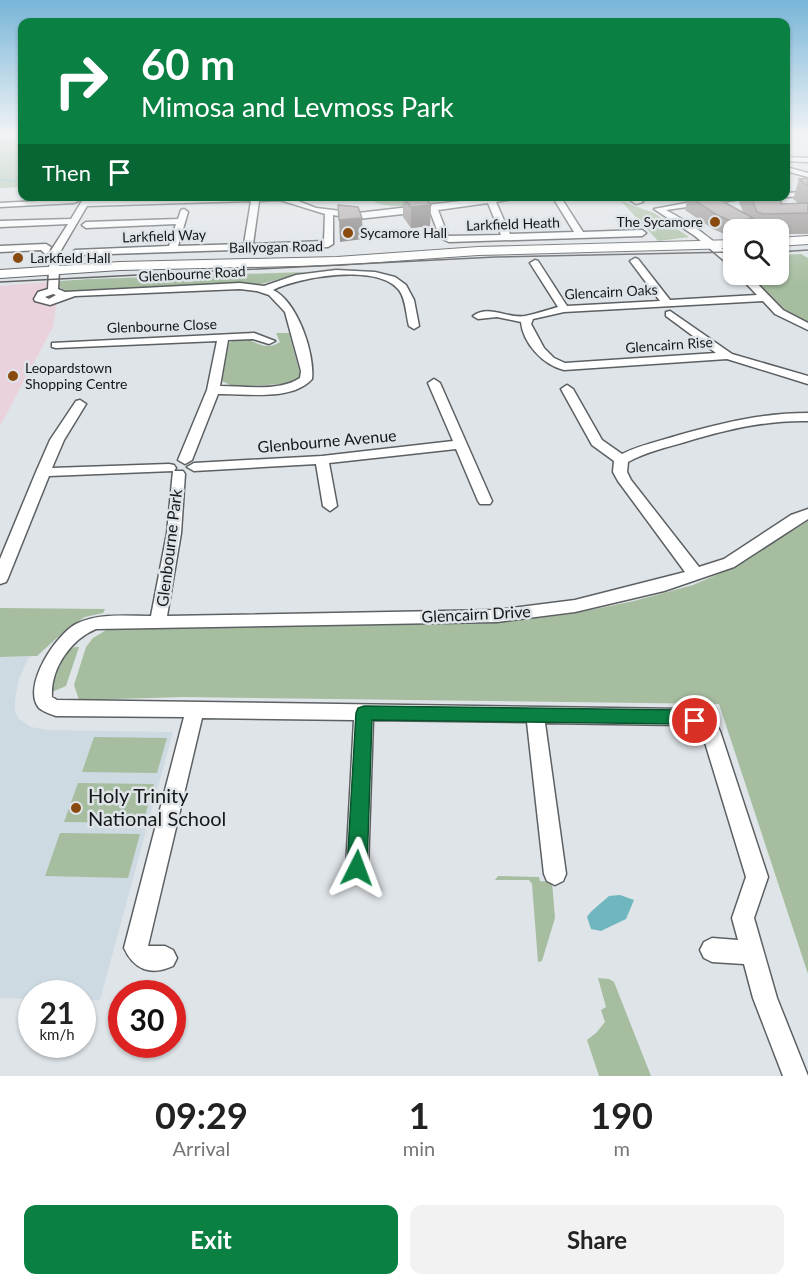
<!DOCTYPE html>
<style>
body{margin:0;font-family:Lato,sans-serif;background:#f2f2f2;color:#222;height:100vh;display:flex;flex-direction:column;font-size:22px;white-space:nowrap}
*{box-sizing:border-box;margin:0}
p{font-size:20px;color:#767676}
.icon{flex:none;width:33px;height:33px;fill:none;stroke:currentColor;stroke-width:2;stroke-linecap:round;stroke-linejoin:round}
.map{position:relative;height:1076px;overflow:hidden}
.details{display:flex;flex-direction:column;background:#fff;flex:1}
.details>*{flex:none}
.banner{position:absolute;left:18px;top:18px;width:772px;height:183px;border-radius:12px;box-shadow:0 2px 4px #0004;background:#0b8043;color:#fff;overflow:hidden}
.tools{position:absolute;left:723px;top:219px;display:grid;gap:12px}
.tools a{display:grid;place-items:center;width:66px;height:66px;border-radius:12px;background:#fff;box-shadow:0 2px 4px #0004;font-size:30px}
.speed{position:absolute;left:18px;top:980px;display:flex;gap:12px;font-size:30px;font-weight:700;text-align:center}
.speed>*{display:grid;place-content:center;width:78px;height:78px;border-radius:50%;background:#fff;box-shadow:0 2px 4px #0004;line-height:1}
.speed small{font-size:15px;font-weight:400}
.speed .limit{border:9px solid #d22;background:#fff;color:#111}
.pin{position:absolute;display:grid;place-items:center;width:51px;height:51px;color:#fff;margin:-26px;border:3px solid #fff;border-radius:50%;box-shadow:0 2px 6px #0007}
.me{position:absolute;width:66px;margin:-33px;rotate:3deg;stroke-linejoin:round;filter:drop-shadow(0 0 4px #0008)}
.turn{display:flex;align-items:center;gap:21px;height:126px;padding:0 24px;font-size:27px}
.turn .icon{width:78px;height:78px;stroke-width:2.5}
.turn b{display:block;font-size:42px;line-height:51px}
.then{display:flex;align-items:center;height:57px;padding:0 24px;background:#0003;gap:12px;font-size:22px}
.eta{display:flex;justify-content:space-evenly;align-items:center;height:102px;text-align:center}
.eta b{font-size:36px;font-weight:700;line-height:42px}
.primary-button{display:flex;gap:12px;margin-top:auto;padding:12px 24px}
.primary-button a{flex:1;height:69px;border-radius:12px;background:#0b8043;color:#fff;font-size:24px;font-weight:700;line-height:69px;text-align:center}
.primary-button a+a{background:#f2f2f2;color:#222}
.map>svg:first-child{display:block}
.commercial{fill:#ead2dd}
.built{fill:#cedae2}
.green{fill:#a6bda0}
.water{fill:#70b6bf}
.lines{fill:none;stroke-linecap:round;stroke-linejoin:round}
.stream{stroke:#70b6bf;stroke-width:2}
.minor-casing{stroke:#5c6063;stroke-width:3}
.tertiary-casing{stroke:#5c6063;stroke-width:2}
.minor{fill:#fff;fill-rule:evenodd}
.tertiary{fill:#fff;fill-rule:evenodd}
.tram{stroke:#5e6163;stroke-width:1.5}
.wall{fill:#938e8c}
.shaded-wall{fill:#787472}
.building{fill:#aba5a3;stroke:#787472;stroke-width:1.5}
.route{fill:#0b8043;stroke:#07532c;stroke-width:1.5}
.poi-dot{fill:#884a0e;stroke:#dfe4e8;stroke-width:2}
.labels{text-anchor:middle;stroke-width:5;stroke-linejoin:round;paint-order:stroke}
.far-poi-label{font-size:14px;fill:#151718;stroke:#dfe4e8;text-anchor:start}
.far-street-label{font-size:14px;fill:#151718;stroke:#dfe4e8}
.street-label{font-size:16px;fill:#151718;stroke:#dfe4e8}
.near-poi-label{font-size:20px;fill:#151718;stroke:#dfe4e8;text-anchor:start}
</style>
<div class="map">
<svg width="808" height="1076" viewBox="0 0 808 1076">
<rect width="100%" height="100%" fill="#dfe4e8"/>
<path class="commercial" d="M60 281 53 327 0 426V286Z"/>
<path class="built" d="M0 657H29L18 681 15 702V712L19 719 31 727 47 730 173 732 100 1000H83L82 993H32L31 999 0 998Z"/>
<g class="green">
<path d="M15 137H22V187L0 188V142Z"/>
<path d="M368 197H466C442 200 386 216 368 197Z"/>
<path d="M621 201 654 213 689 237 658 241Z"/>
<path d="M801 254 808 258V324L782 311 747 275 778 274 779 255Z"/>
<path d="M305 272 261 284 69 292 59 287 60 281 90 279Z"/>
<path d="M276 333H289L301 378 295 383 234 387 222 381 229 343C250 328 258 356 280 342Z"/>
<path d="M808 521V974L719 704 184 697 79 700 74 685 86 647 93 638 108 629 492 623 571 614 634 601 693 585 732 568Z"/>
<path d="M0 608 105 609 103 613 85 617 70 626 37 656 0 657Z"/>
<path d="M75 647H79L66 686 52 692 53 681 67 650Z"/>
<path d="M94 737 167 738 157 773 82 772Z"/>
<path d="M78 783 154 784 143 823 64 822Z"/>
<path d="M60 833 140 834 128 878 45 876Z"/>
<path d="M498 876 539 877 540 881 552 882 555 918 542 961 538 962 532 884 529 880H495Z"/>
<path d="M598 978 609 979 614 982 651 1076H599L587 1040 596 1033 605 1022 601 1010 606 1007Z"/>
</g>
<path class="water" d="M620 895 634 900 626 919 601 931 591 929 587 917C592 909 602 903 609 896Z"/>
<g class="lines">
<path class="stream" d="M0 180 22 181"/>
<g class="minor-casing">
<g id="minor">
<path d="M786 157 808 158V162L786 161Z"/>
<path d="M786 167 808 173V177L786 171Z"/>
<path d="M804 192H807V196L786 197 783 196H786V193Z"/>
<path d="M85 196H91L90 201 285 196 316 208 358 213 504 196H531L496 202 510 234 574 232 552 196H560L583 232 642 230 646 233 642 236 449 242 440 238 430 211 358 219 333 215V244L328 247 78 255 73 252 75 250 169 246 176 224 86 228 82 225 86 222 178 219 181 210 184 209 188 212 178 246 244 244 251 201 87 206 60 252 58 289 65 292 240 283 264 286 296 275 336 270 375 272 395 277 406 285 414 300 419 326 414 329 409 326C406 315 406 299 399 290 377 263 299 277 273 290 297 301 315 353 312 379 291 402 245 393 218 394L192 460 185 464 178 460 207 390 217 341 56 348 52 347V343L254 333 275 341 269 344 253 339 228 340 220 386C244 386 279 392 300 378L301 371 285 312 269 295 257 291 240 289 75 296 50 305 35 301 34 299 38 292 48 289 50 252 68 224 0 227V221L71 219ZM280 200 325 214 324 241 253 244 259 201ZM488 203 501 235 448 236 438 210ZM53 294 56 295 49 299 45 297Z"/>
<path d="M624 196H635L643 202 636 204Z"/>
<path d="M762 196 666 210C691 223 714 240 734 260V269L695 236 654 209 718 197Z"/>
<path d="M77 199 78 201 74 203 0 207V203Z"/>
<path d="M46 244 51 247 48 253 45 254 41 250 0 252V246Z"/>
<path d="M635 258 638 259 670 300 757 295 737 274H748L783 310 808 323V330L775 314 763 301 564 312 533 319 531 324 544 348 554 358 565 363 716 353 666 316V312L670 311 732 354 808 376V384L727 359 564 370C543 365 523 343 521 322L497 317 478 319 473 316C489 304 508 319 525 316 535 314 547 310 558 307L530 263 535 260 538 261 567 306 660 301 630 261Z"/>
<path d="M434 379 440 383 492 501 490 504H480L478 501 456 449 329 463 337 506 330 511 323 506 316 464 194 471 187 467 194 463 322 456 453 441 428 383Z"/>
<path d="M567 385 573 389 602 440 622 454C640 445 660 441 679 435 722 423 763 413 808 413V421C765 420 726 430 685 442 665 448 646 452 628 462L627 472 631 480 699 567 724 559 791 515 808 509V519L734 567 664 591 575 612 497 622 96 629C71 639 50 669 52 697L57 700 680 709C694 713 714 717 720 731L768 877 754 918 777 998 808 1076H783L753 998 744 964 712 962 704 958 700 950 704 942 712 938 738 940 732 918 746 877 703 736 680 725 545 723 566 874 563 881 555 885 547 881 544 874 527 722 373 720 368 868 365 875 357 878 349 875 346 868 354 720 202 718 148 946H165L173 950 177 958 173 966C151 976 134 970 124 948L184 717 56 716C50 714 44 712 39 708 21 687 57 632 78 623 100 613 127 616 151 616L167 533 173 471 49 476 8 578 6 582 0 584V559L36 472 50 440 76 401 80 400 86 404 64 440 52 468 169 464 174 465 176 468 174 471H183L185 474 181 533 167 616 497 610 575 600 685 572 618 481 613 472 614 461 592 445 561 389Z"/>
</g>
</g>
<g class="tertiary-casing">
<g id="tertiary">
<path d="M808 236V244L778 246V238Z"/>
<path d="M734 240V248L478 255 337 265 120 270 0 278V270L120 262 337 257 478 247Z"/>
</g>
</g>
<use href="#minor" class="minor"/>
<use href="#tertiary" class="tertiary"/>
<g class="tram">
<path d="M778 252 808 250"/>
<path d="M0 282 495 257 734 252"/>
</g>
</g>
<g class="wall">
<path d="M808 178V234H778V230H750V229V230H734L729 236 713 229 685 210 688 196H713L744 214 739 202 741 196H781V204L798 203 793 199 799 179Z"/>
<path d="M48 196H63L62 198H48Z"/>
<path d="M117 196H130L117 198Z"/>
<path d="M403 197 431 205 430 226 411 228 403 217Z"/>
</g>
<g class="shaded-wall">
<path d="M431 205 430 226 411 228V207Z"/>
<path d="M362 218 363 239 340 242 339 220Z"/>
<path d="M753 218 750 230H734V236H729L733 222Z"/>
</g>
<g class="building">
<path d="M808 178V186L799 179Z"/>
<path d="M424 196 431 205 411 207 403 197Z"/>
<path d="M689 196H713L753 218 733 222 717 215Z"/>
<path d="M751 196H781V204L808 203V213L763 214 757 212Z"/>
<path d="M338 205 358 207 362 218 339 220Z"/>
</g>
<linearGradient id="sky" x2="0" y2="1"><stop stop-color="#78b5d8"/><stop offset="0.47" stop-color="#f1f3f5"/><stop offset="1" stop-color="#f1f3f5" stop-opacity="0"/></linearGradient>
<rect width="808" height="285" fill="url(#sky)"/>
<path class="route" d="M364 706 680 710 701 716 704 721 701 726 695 728 680 724 372 720 367 868 364 875 357 878 350 875 347 868 356 713 358 708Z"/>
<g class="poi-dot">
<circle cx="715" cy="222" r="6"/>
<circle cx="348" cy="233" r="6"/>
<circle cx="18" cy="258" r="6"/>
<circle cx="13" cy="376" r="6"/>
<circle cx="76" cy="808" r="6"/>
</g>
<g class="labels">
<g class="far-poi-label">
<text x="703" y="227" text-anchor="end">The Sycamore</text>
<text x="360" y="238">Sycamore Hall</text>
<text x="30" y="263">Larkfield Hall</text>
<text x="25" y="373">Leopardstown<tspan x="25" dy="16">Shopping Centre</tspan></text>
</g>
<g class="far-street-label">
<text transform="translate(513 224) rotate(-2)" y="5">Larkfield Heath</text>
<text transform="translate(164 236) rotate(-2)" y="5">Larkfield Way</text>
<text transform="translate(276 247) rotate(-1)" y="5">Ballyogan Road</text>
<text transform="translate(192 274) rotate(-3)" y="5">Glenbourne Road</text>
<text transform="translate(611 292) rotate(-3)" y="5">Glencairn Oaks</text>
<text transform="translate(162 326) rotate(-2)" y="5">Glenbourne Close</text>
<text transform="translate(669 345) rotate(-4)" y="5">Glencairn Rise</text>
</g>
<g class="street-label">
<text transform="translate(327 441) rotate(-5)" y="6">Glenbourne Avenue</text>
<text transform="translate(169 548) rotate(-83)" y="6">Glenbourne Park</text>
<text transform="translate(476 614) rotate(-3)" y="6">Glencairn Drive</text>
</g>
<g class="near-poi-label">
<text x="88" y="803">Holy Trinity<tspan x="88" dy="23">National School</tspan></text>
</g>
</g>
</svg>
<div class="tools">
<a><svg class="icon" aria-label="search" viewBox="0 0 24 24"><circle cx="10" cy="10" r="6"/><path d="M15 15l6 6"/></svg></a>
</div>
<div class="speed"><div>21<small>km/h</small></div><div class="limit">30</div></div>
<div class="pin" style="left:695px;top:721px;background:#d93025"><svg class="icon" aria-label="arrive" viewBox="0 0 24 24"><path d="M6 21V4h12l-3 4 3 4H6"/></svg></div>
<svg class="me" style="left:357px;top:868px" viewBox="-20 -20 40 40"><path d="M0-17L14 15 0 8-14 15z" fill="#0b8043" stroke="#fff" stroke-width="4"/></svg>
<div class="banner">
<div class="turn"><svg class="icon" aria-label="right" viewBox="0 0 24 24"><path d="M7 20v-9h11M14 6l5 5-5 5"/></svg><div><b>60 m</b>Mimosa and Levmoss Park</div></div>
<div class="then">Then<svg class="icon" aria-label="arrive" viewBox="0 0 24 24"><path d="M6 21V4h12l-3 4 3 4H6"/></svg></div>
</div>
</div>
<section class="details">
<div class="eta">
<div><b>09:29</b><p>Arrival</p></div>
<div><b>1</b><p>min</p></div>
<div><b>190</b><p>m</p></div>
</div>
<div class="primary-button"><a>Exit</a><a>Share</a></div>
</section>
